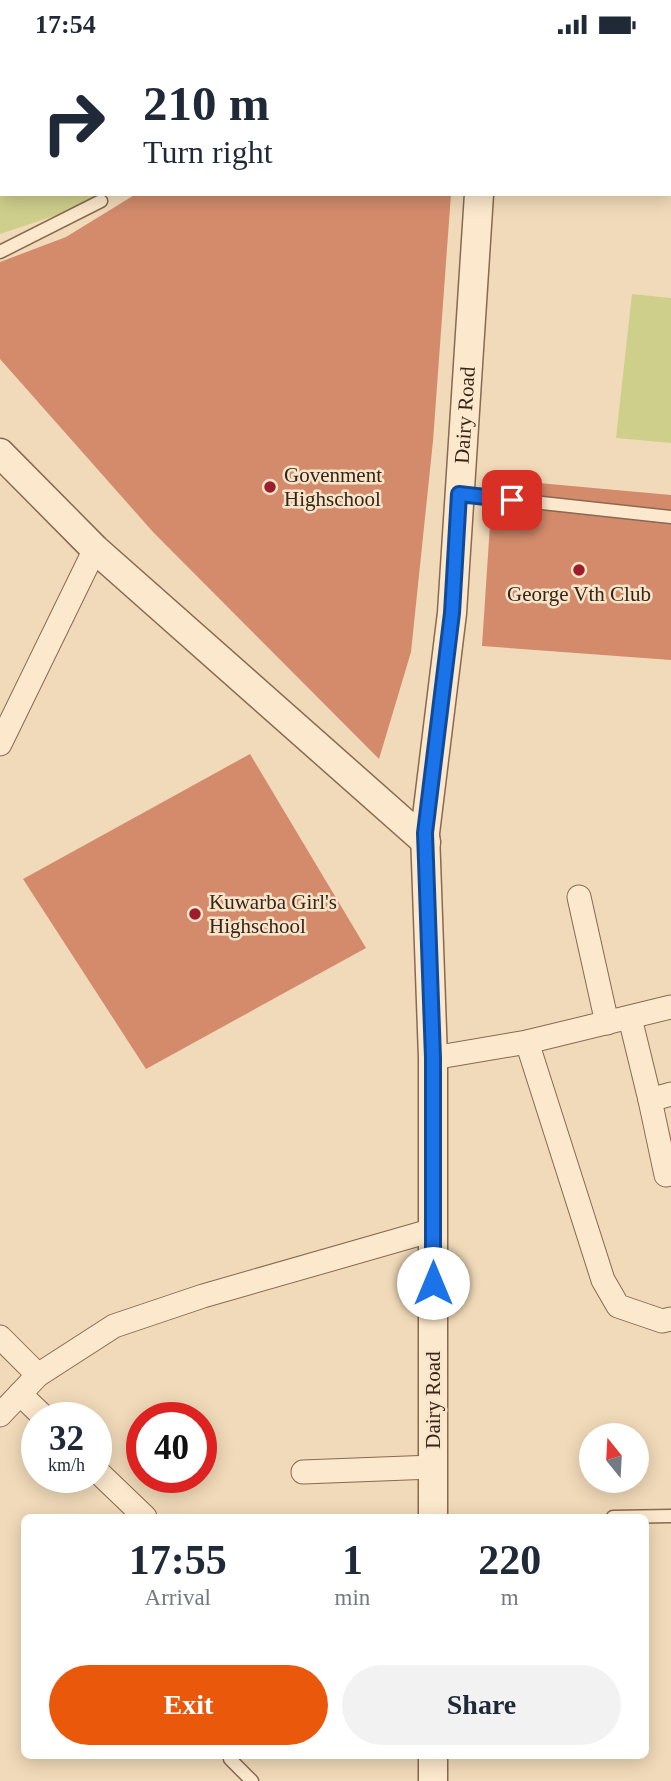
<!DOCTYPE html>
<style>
body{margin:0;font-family:"Times New Roman",serif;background:#f2f2f3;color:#1f2937;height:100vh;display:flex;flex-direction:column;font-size:26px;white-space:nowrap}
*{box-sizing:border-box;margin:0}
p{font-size:23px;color:#747a83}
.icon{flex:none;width:38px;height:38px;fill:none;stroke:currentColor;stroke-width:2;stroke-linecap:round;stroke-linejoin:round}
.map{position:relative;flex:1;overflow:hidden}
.drawer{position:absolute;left:21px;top:1465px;width:628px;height:245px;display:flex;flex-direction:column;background:#fff;border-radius:10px;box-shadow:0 4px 18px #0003}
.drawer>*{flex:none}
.hud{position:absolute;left:0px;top:0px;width:672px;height:147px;box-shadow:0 4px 18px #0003;background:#fff;color:#1f2937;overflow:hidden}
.needle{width:46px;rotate:342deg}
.buttons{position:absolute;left:579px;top:1374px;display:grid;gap:14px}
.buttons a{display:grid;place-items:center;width:70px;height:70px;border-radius:50%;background:#fff;box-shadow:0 4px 18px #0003;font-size:35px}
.speed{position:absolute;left:21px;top:1353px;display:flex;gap:14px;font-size:35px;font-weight:700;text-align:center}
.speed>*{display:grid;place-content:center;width:91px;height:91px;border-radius:50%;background:#fff;box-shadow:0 4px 18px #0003;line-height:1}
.speed small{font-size:18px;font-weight:400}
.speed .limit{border:10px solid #d22;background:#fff;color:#111}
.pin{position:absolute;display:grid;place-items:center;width:60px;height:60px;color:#fff;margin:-30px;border-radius:14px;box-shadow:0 4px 10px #0006}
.me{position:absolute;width:77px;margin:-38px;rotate:0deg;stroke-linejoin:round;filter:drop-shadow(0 0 5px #0008)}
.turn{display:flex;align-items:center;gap:24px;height:147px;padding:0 28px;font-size:32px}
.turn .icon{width:91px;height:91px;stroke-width:2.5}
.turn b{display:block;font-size:49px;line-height:60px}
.eta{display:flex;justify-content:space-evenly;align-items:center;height:119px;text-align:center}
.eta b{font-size:42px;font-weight:600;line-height:49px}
.button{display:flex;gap:14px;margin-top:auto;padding:14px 28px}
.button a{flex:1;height:80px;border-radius:42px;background:#ea580c;color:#fff;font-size:28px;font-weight:600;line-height:80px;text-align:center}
.button a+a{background:#f2f2f3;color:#1f2937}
.status{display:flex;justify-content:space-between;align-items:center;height:49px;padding:0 35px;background:#fff;direction:ltr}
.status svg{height:19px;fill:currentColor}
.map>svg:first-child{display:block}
.green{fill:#cfcf8c}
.building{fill:#d38b6b}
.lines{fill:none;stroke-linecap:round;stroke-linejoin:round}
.service-casing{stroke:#886952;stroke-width:15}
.minor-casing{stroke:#886952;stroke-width:25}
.tertiary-casing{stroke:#886952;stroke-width:31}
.service{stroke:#fce8cc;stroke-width:12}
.minor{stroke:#fce8cc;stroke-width:23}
.tertiary{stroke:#fce8cc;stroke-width:28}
.route-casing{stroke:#114b97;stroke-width:18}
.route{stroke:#1a73e8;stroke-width:12}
.poi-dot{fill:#9c1e2c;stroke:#f8e5c9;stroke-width:2.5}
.labels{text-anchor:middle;stroke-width:5;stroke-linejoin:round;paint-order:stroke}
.street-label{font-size:21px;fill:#362419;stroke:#f8e5c9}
.poi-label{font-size:21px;fill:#362419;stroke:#f8e5c9;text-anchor:start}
</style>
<div class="status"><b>17:54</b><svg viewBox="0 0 49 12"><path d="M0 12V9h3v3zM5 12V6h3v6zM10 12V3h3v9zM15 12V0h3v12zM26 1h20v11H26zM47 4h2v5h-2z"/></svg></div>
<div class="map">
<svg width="671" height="1732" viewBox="0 0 671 1732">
<rect width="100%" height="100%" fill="#f1dab9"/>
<g class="green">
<path d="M0 0H403L402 2H2V145H96V153L0 185Z"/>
<path d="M632 245 671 249V394L616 389Z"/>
</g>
<g class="building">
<path d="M136 145H451L433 392 411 603 379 710 153 483 0 310V213L66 188Z"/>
<path d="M493 430 671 446V611L482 597Z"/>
<path d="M250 705 366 899 146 1020 23 830Z"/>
</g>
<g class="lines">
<g class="service-casing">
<g id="service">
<path d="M405 2 407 0"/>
<path d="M0 203 101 152"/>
<path d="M459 445 671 468"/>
<path d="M613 1468 671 1467"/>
<path d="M230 1710 252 1732"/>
</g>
</g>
<g class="minor-casing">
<g id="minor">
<path d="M0 695 95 500"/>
<path d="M579 848 607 974"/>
<path d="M630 969 650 1051 666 1126"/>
<path d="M527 993 603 1231 618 1257 662 1272 671 1270"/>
<path d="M433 1009 527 993 671 958"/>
<path d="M650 1051 671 1045"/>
<path d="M0 1288 38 1326"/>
<path d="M20 1345 44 1368"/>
<path d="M0 1366 38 1326 114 1277 203 1247 433 1181"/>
<path d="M96 1421 145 1468"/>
<path d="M303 1423 433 1418"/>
</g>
</g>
<g class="tertiary-casing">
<g id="tertiary">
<path d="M488 2V0"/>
<path d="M0 404 95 500 426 793"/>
<path id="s1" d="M433 1468V1009L425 784 452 564 479 145"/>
<path d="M433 1732V1706"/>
</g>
</g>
<use href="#service" class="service"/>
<use href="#minor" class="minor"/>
<use href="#tertiary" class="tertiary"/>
</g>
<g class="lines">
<g class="route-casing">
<path id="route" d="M433 1234V1009L425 784 452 564 459 445 512 451"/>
</g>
<use href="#route" class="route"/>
</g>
<g class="poi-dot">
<circle cx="270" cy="438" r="7"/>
<circle cx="579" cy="521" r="7"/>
<circle cx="195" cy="865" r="7"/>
</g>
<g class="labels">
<g class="street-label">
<text dy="7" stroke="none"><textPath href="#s1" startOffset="1104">Dairy Road</textPath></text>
<text transform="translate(433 1351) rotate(-90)" y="7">Dairy Road</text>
</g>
<g class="poi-label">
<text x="284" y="433">Govenment<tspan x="284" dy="24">Highschool</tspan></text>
<text x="579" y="552" text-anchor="middle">George Vth Club</text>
<text x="209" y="860">Kuwarba Girl's<tspan x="209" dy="24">Highschool</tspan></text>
</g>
</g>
</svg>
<div class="buttons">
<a><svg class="needle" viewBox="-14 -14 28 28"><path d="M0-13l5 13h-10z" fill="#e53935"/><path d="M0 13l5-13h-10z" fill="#747a83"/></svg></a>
</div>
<div class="speed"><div>32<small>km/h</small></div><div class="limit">40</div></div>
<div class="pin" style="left:512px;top:451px;background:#d93025"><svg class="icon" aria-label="arrive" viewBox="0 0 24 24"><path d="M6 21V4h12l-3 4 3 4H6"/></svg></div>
<svg class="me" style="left:433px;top:1234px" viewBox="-20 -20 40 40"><circle r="19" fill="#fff"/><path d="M0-13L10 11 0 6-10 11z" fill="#1a73e8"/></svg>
<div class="hud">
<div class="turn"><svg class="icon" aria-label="right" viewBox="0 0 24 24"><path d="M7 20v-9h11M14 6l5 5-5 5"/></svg><div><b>210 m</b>Turn right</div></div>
</div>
<section class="drawer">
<div class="eta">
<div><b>17:55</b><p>Arrival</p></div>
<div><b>1</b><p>min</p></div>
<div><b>220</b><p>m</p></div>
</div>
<div class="button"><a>Exit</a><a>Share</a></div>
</section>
</div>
